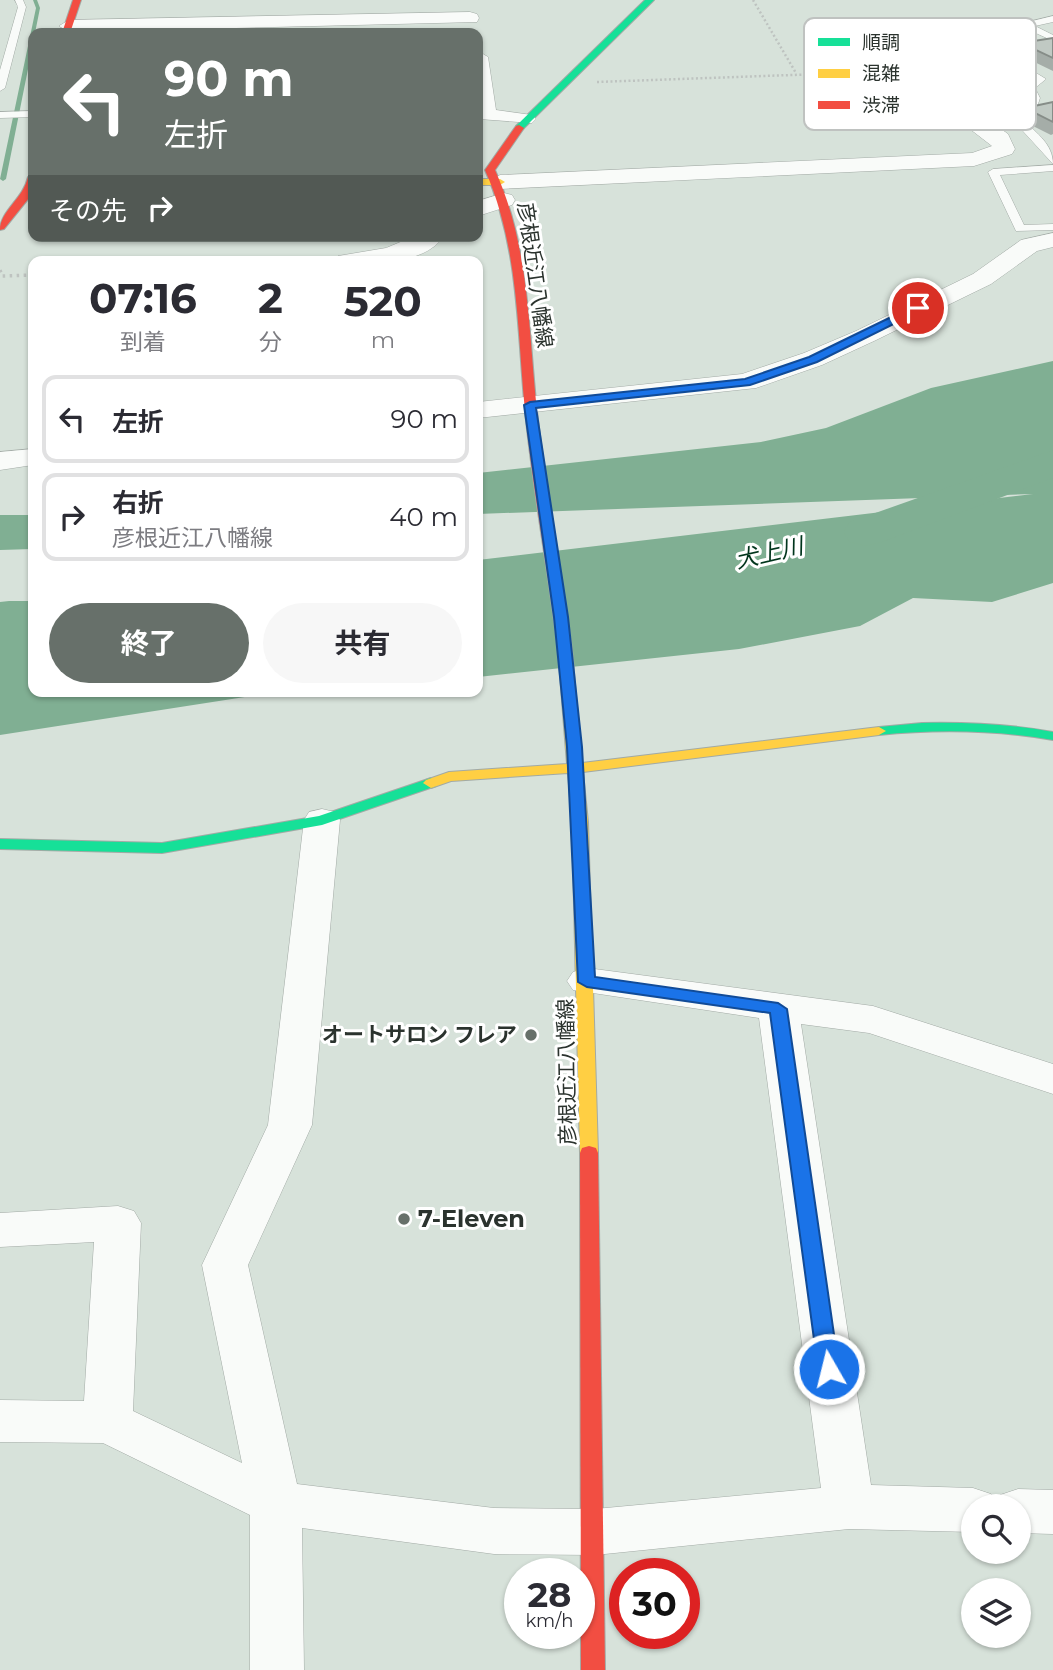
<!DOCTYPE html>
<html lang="ja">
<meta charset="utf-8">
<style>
body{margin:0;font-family:Montserrat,"Noto Sans JP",sans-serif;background:#f7f7f7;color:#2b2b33;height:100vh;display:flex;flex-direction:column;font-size:26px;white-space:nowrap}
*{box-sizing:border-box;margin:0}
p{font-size:23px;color:#7c7c81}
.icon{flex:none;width:38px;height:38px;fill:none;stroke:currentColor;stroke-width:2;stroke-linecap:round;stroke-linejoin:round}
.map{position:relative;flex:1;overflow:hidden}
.side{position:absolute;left:28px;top:256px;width:455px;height:441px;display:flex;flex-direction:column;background:#fff;border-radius:14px;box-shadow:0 2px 5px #0004}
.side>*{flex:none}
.top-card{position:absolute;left:28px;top:28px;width:455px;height:214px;border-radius:14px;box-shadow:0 2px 5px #0004;background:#67706a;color:#fff;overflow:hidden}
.controls{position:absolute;left:961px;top:1494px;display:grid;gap:14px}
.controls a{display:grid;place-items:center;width:70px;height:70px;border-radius:50%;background:#fff;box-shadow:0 2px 5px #0004;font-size:35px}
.speed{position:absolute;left:504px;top:1558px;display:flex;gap:14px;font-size:35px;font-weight:700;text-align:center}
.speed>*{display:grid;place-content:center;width:91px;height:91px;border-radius:50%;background:#fff;box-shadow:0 2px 5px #0004;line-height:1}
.speed small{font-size:18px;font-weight:400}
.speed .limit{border:10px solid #d22;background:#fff;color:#111}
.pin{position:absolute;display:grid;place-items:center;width:60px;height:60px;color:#fff;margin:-30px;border:4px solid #fff;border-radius:50%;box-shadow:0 2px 7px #0007}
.me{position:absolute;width:77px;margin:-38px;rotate:352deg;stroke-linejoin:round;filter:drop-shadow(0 0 5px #0008)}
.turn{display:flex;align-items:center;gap:24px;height:147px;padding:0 21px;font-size:32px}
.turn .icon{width:91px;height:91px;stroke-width:2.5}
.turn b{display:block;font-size:49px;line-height:60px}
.then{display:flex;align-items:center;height:66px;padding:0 21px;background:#0003;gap:14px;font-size:26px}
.eta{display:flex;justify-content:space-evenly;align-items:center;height:119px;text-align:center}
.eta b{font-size:42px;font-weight:700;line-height:49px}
.action{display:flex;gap:14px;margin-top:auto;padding:14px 21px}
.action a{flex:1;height:80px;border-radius:42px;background:#67706a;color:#fff;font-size:28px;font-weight:700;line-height:80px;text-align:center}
.action a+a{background:#f7f7f7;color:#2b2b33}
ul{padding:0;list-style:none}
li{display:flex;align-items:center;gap:21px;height:88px;margin:0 14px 10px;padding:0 7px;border:4px solid #e1e1e2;border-radius:14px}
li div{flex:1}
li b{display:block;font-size:26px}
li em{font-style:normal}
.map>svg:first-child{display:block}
.water{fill:#80af93}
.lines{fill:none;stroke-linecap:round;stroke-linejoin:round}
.stream{fill:#80af93;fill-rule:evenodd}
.river{fill:#80af93;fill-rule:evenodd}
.lane-casing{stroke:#a2aaa5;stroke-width:1}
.street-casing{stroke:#a2aaa5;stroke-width:1}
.fast-casing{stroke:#a2aaa5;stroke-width:2}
.slow-casing{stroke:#a2aaa5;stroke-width:2}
.jam-casing{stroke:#a2aaa5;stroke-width:2}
.path-far1{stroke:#bec3c0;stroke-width:2.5;stroke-dasharray:2 2.5;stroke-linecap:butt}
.path{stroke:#bec3c0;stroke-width:3.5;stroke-dasharray:2.5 4.5;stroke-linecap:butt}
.lane{fill:#f9fbf9;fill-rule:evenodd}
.street{fill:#f9fbf9;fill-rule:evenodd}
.fast{fill:#16e098;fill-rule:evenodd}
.slow{fill:#ffcf43;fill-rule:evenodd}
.jam{fill:#f24e42;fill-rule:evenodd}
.wall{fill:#a5ada8}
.building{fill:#c0c9c3;stroke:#868d88;stroke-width:2}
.route{fill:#1a73e8;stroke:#114b97;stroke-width:2}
.poi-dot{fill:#67706a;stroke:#fff;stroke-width:2.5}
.labels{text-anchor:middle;stroke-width:6;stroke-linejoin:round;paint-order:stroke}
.street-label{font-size:21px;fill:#2b332e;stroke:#fff}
.poi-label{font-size:21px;font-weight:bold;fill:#2b332e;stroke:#fff;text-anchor:end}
.water-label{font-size:23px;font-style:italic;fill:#00351c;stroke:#fff}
.near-poi-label{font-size:24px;font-weight:bold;fill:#2b332e;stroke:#fff;text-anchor:start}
.key{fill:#fff;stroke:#bfc2c0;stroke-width:2}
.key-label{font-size:19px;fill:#2b332e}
</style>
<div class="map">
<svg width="1053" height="1670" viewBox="0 0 1053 1670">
<rect width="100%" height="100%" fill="#d7e2da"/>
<g class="water">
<path d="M1053 361V583L992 602 913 598 860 626 739 649 478 677V560L1033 494 478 514V473L761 442 826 428 931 388Z"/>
<path d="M0 515H33V549L0 550Z"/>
<path d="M9 601H33V691H283L0 735V602Z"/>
</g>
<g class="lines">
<path class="stream" d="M33 0H37L40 8 35 33H33V44L6 179 3 181 0 179 36 8Z"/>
<path class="river" d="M1053 450V478L882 542 866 546 850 542 843 532 850 522Z"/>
<g class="lane-casing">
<g id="lane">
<path d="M15 0H23L26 7 5 88 0 91V70L18 7Z"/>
<path d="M1053 16V22L1035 26 1053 35V41L1025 28 989 37 1016 58 1015 64 1023 65 1046 79 1035 88 1040 98 1034 116 1024 120C1037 134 1053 144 1053 164L1012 119 1025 114 1030 98 1027 91C1000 96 976 85 950 86 940 86 931 91 923 86L948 80 963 70 982 66 944 41V37H950L992 64 1006 63 1008 61 979 38V34ZM1000 68 1018 70 1035 79C1016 95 981 85 959 81L969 74Z"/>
<path d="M33 111V117L0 118V112Z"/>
<path d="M1053 165V171L1000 175 1024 225 1053 224V230L1016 231 988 172 993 169Z"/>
</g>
</g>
<g class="street-casing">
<g id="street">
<path d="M470 12 477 14 479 18 477 22 69 32 59 26 69 20Z"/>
<path d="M478 51 488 57 496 110 532 115 536 119 532 123 479 119Z"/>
<path d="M894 51 901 53 914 67 1008 134 1015 149 1012 154 974 166 500 189 489 182 500 175 972 153 992 146 900 75 884 57Z"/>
<path d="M504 193 512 195 515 200 512 205 478 216V201Z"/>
<path d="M1053 233V247L1037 251 991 284 874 341 822 365 756 388 478 418V402L742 374 804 353 856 331 973 274 1021 240Z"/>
<path d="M415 236H444C422 268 368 261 335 261L338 256 386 248Z"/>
<path d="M33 449V465L0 470V452Z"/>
<path d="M322 809 335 812 340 820 312 1125 248 1265 297 1484 494 1508 595 1509 821 1488 759 1018 573 990 567 981 573 972 587 968 873 1006 1053 1064V1094L869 1033 801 1024 871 1485 973 1488 991 1494 996 1504 1000 1495 1018 1489 1053 1490V1534L1018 1533V1507H973V1532L849 1529 595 1555 494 1554 302 1528 304 1670H250V1515L103 1443 0 1442V1400L84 1401 94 1242 0 1247V1213L118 1206 134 1211 141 1223 133 1411 242 1463 202 1265 268 1125 304 820 309 812Z"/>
</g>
</g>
<g class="fast-casing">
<g id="fast">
<path d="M645 0H654L522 130H516V126Z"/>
<path d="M922 723C966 722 1009 724 1053 732V740C995 730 938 729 879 735L872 731 879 727Z"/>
<path d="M431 778 436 780 439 783 436 786 322 825 162 853 0 849V839L162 843 319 816Z"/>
</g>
</g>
<g class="slow-casing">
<g id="slow">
<path d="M478 179H500L505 182 500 185H478Z"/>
<path d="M565 646 572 650 582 763 879 727 886 731 879 735 583 772 588 822 598 1153 596 1158 589 1160 582 1158 580 1153 572 822 568 773 451 781 431 788 423 783 426 780 449 772 567 764 558 650Z"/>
</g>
</g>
<g class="jam-casing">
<g id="jam">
<path d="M73 0H81L70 33H62Z"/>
<path d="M519 125 524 128 495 170C530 247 528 329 537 411 546 491 561 570 572 650L565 654 558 650C548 570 533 491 525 411 517 329 519 247 485 170L516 126Z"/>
<path d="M33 174V193L4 229 0 230C0 211 23 199 28 177Z"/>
<path d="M589 1146 596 1148 598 1153 605 1670H581L580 1153 582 1148Z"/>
</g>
</g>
<g class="path-far1">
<path d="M753 0 796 73"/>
<path d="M597 82 875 72"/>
</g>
<path class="path" d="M0 270 2 276 33 275"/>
<use href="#lane" class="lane"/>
<use href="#street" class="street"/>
<use href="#fast" class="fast"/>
<use href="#slow" class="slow"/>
<use href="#jam" class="jam"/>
</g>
<g class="wall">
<path d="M1053 38V71L1020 55 1021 43Z"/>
<path d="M1053 102V134L1051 135 1023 121 1025 108Z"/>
</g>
<g class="building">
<path d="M1053 38V58L1021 43Z"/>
<path d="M1053 102V122L1025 108Z"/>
</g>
<path class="route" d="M918 304 924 308 922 310 817 362 750 385 536 408 568 617 582 747 595 977 778 1003 787 1009 839 1369 836 1375 829 1377 822 1375 818 1369 770 1013 587 987 578 982 567 747 554 617 524 405 530 402 745 379 809 357Z"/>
<g class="poi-dot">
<circle cx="531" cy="1035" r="7"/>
<circle cx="404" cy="1219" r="7"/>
</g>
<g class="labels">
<g class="street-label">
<text transform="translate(535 275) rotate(82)" y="7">彦根近江八幡線</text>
<text transform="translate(567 1072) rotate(-91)" y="7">彦根近江八幡線</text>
</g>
<g class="poi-label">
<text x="517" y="1042">オートサロン フレア</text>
</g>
<g class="water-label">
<text transform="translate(769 553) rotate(-13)" y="8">犬上川</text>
</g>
<g class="near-poi-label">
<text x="418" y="1227">7-Eleven</text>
</g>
</g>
<rect x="804" y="18" width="232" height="112" rx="10" class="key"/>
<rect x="818" y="38" width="32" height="8" fill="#16e098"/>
<rect x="818" y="69" width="32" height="9" fill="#ffcf43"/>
<rect x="818" y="101" width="32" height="8" fill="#f24e42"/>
<g class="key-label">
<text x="862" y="49">順調</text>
<text x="862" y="80">混雑</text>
<text x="862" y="112">渋滞</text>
</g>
</svg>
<div class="controls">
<a><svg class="icon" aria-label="search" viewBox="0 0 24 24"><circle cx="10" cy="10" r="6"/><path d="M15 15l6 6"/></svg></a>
<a><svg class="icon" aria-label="layers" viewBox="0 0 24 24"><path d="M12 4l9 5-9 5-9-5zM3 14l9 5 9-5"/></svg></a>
</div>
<div class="speed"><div>28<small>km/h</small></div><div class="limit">30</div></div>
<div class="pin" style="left:918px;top:308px;background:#d93025"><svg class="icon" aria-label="arrive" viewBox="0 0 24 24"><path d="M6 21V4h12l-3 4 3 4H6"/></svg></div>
<svg class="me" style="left:829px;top:1369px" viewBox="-20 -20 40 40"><circle r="17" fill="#1a73e8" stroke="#fff" stroke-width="3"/><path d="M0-11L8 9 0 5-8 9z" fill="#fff"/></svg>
<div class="top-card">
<div class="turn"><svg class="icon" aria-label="left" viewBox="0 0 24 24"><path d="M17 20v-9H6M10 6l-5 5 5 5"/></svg><div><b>90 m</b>左折</div></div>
<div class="then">その先<svg class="icon" aria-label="right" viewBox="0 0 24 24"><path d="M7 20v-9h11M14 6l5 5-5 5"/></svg></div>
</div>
<section class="side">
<div class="eta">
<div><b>07:16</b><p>到着</p></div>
<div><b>2</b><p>分</p></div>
<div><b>520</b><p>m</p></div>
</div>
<ul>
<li><svg class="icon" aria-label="left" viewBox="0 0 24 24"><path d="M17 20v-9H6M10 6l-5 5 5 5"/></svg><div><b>左折</b></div><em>90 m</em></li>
<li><svg class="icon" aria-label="right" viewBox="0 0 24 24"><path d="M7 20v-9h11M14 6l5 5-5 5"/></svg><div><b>右折</b><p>彦根近江八幡線</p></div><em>40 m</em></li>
</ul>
<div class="action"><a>終了</a><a>共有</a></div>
</section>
</div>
